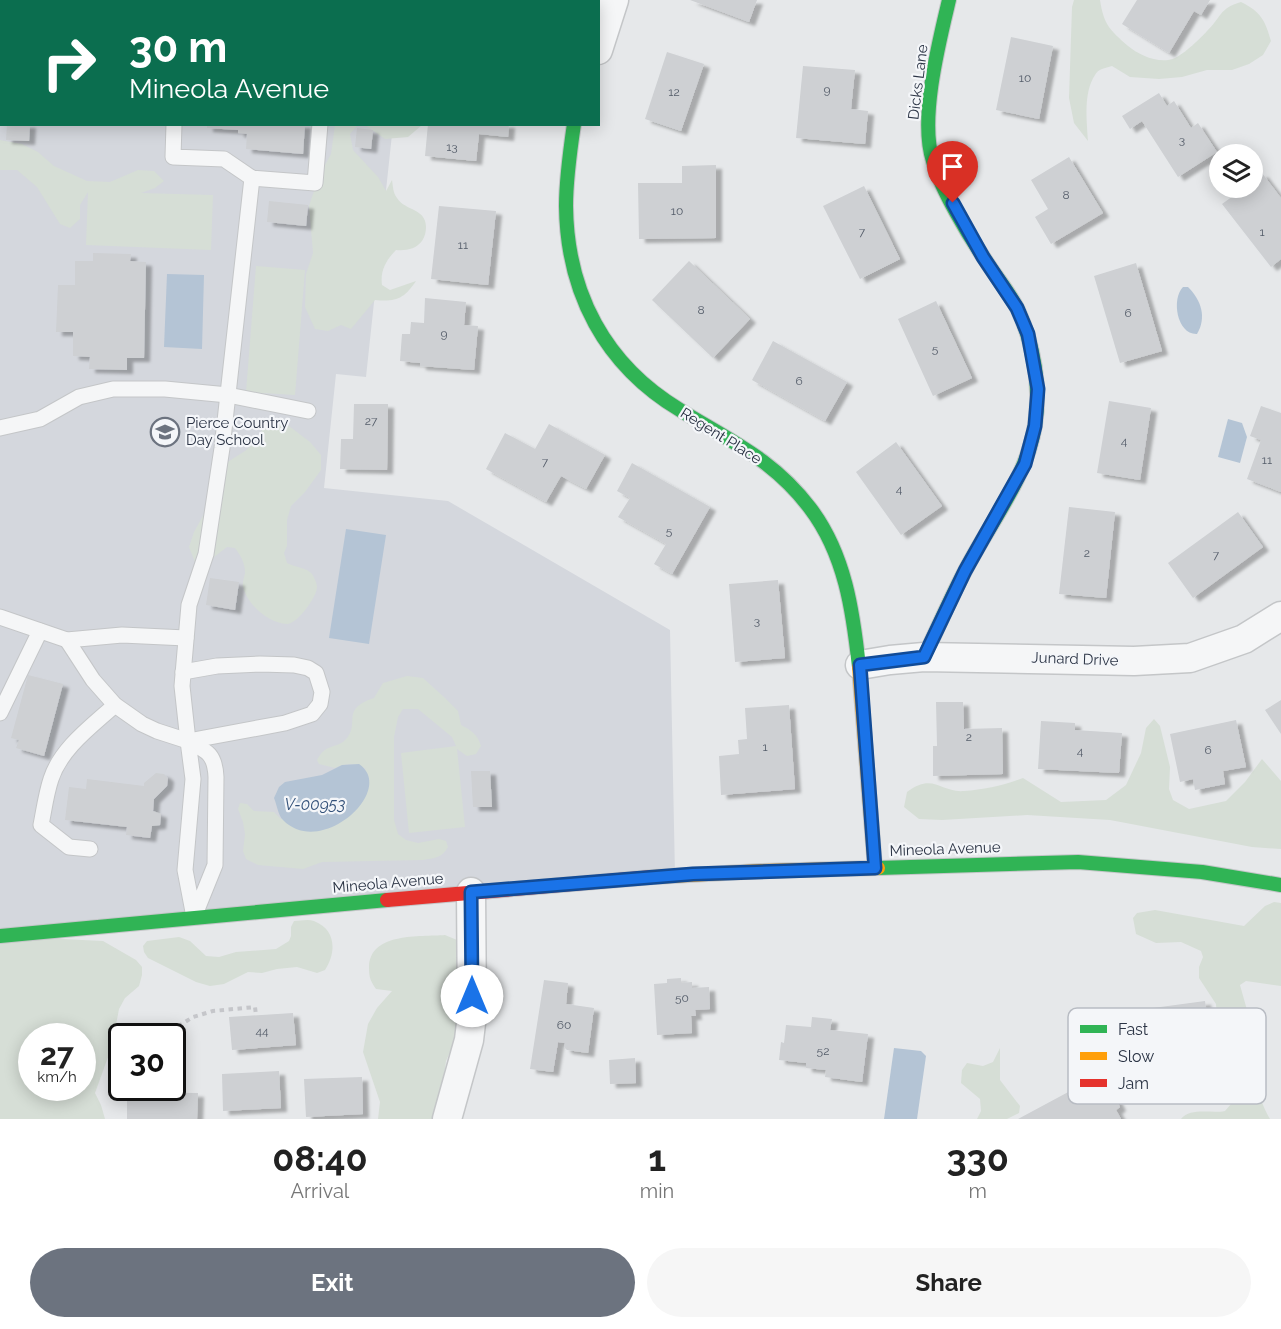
<!DOCTYPE html>
<style>
body{margin:0;font-family:Raleway,sans-serif;background:#f6f6f6;color:#222;height:100vh;display:flex;flex-direction:column;font-size:22px;white-space:nowrap}
*{box-sizing:border-box;margin:0}
p{font-size:20px;color:#767676}
.icon{flex:none;width:33px;height:33px;fill:none;stroke:currentColor;stroke-width:2;stroke-linecap:round;stroke-linejoin:round}
.map{position:relative;height:1119px;overflow:hidden}
.panel{display:flex;flex-direction:column;background:#fff;flex:1}
.panel>*{flex:none}
.banner{position:absolute;left:0px;top:0px;width:600px;height:126px;box-shadow:0 3px 15px #0003;background:#0b6e4f;color:#fff;overflow:hidden}
.tools{position:absolute;left:1209px;top:144px;display:grid;gap:12px}
.tools a{display:grid;place-items:center;width:54px;height:54px;border-radius:50%;background:#fff;box-shadow:0 3px 15px #0003;font-size:30px}
.speed{position:absolute;left:18px;top:1023px;display:flex;gap:12px;font-size:30px;font-weight:700;text-align:center}
.speed>*{display:grid;place-content:center;width:78px;height:78px;border-radius:50%;background:#fff;box-shadow:0 3px 15px #0003;line-height:1}
.speed small{font-size:15px;font-weight:400}
.speed .limit{border:3px solid #111;border-radius:9px;background:#fff;color:#111}
.pin{position:absolute;display:grid;place-items:center;width:51px;height:51px;color:#fff;margin:-62px -26px;border-radius:50% 50% 50% 0;rotate:-45deg;box-shadow:0 0 6px #0007}
.pin .icon{rotate:45deg}
.me{position:absolute;width:66px;margin:-33px;rotate:0deg;stroke-linejoin:round;filter:drop-shadow(0 0 4px #0008)}
.turn{display:flex;align-items:center;gap:21px;height:126px;padding:0 30px;font-size:27px}
.turn .icon{width:78px;height:78px;stroke-width:2.5}
.turn b{display:block;font-size:42px;line-height:51px}
.eta{display:flex;justify-content:space-evenly;align-items:center;height:102px;text-align:center}
.eta b{font-size:36px;font-weight:700;line-height:42px}
.action{display:flex;gap:12px;margin-top:auto;padding:12px 30px}
.action a{flex:1;height:69px;border-radius:36px;background:#6c737f;color:#fff;font-size:24px;font-weight:700;line-height:69px;text-align:center}
.action a+a{background:#f6f6f6;color:#222}
.map>svg:first-child{display:block}
.built{fill:#d4d7dd}
.green{fill:#d6ded6;fill-rule:evenodd}
.water{fill:#b4c4d5}
.building{fill:#ced0d3;filter:url(#shadow)}
.lines{fill:none;stroke-linecap:round;stroke-linejoin:round}
.lane-casing{stroke:#c4c6c8;stroke-width:17}
.street-casing{stroke:#c4c6c8;stroke-width:31}
.fast-casing{stroke:#c4c6c8;stroke-width:16}
.slow-casing{stroke:#c4c6c8;stroke-width:16}
.jam-casing{stroke:#c4c6c8;stroke-width:16}
.path{stroke:#c5c6ca;stroke-width:4;stroke-dasharray:4.5 4.5;stroke-linecap:butt}
.lane{stroke:#f5f6f7;stroke-width:15}
.street{stroke:#f5f6f7;stroke-width:28}
.fast{stroke:#30b455;stroke-width:14}
.slow{stroke:#ff9f0a;stroke-width:14}
.jam{stroke:#e5322d;stroke-width:14}
.route-casing{stroke:#114b97;stroke-width:15}
.route{stroke:#1a73e8;stroke-width:10}
.labels{text-anchor:middle;stroke-width:4.5;stroke-linejoin:round;paint-order:stroke}
.number-label{font-size:12px;fill:#545c69}
.street-label{font-size:15px;fill:#2b3445;stroke:#f4f6f9}
.poi-label{font-size:15px;fill:#2b3445;stroke:#f4f6f9;text-anchor:start}
.water-label{font-size:16px;font-style:italic;fill:#34527a;stroke:#f4f6f9}
.key{fill:#f4f6f9;stroke:#b8bcc3;stroke-width:1.5}
.key-label{font-size:16px;fill:#2b3445}
</style>
<div class="map">
<svg width="1281" height="1119" viewBox="0 0 1281 1119">
<defs>
<filter id="shadow"><feDropShadow dx="6" dy="4" stdDeviation="1.5" flood-color="#0004"/></filter>
</defs>
<rect width="100%" height="100%" fill="#e6e8ea"/>
<path class="built" d="M0 0H238L2 2V124L393 125 366 377 336 374 324 488 448 501 670 630 675 875 0 936Z"/>
<g class="green">
<path d="M0 0H371L372 1 2 2 1 45Z"/>
<path d="M1074 0H1100C1104 25 1109 29 1128 46 1139 55 1160 65 1175 58 1184 54 1201 38 1207 31 1221 18 1219 8 1241 2 1261 12 1265 20 1271 41L1263 55 1249 64 1232 70H1207L1182 77 1159 79 1130 77 1112 66C1105 68 1098 69 1095 75 1083 93 1087 121 1088 141L1074 123 1069 98 1072 7Z"/>
<path d="M335 125H358L350 134 353 150 378 177 386 191 392 180C393 186 393 193 397 198 405 211 426 208 426 227 426 232 425 236 422 241 416 249 406 251 396 250 386 260 380 271 382 285L390 290 416 281C404 299 396 302 375 300L351 329 341 325 328 331 315 329 305 307 306 274 313 253 309 206 319 176 331 154Z"/>
<path d="M365 125 422 124V125L408 137 385 139Z"/>
<path d="M0 140 22 144 38 152 54 166 87 181 110 182 138 170 154 171 164 181 155 188 141 193 213 195 211 250 86 245 88 192 80 205V219L70 228 60 224 37 187 17 170H0Z"/>
<path d="M256 266 305 270 295 395 246 392Z"/>
<path d="M273 424 289 426 310 442 321 455V470L305 492 291 506 287 520V546L284 553 287 563C296 568 306 567 312 574 314 577 317 583 317 587 317 597 297 624 287 624 268 623 248 605 243 587 242 583 244 578 245 573 245 563 241 556 235 548L227 547 209 561 195 562 189 547 194 532 204 514 209 490 226 463 245 451 257 441 262 430Z"/>
<path d="M407 676 423 678 445 698 458 711 461 725C471 730 478 735 481 746L476 754 467 756 457 749 465 827 409 833 401 753 456 746 452 737 418 709H403L398 717 394 737V820L398 834 406 840 418 843 439 839 446 841 448 847C442 858 434 858 423 860L322 862 303 869 258 865 246 859 243 851 245 834 243 822 238 809 240 803 247 804 254 811 274 812 281 819 366 769C356 763 345 763 335 768L319 764 317 760C326 742 337 750 347 738 360 722 340 709 374 698L383 683Z"/>
<path d="M1154 719 1160 726 1170 767 1169 789 1173 800 1189 809 1226 801 1245 782 1262 759 1281 781V849L1252 847 1110 820 1027 815 942 820 919 819 904 807 907 792C934 772 940 793 964 791 984 790 1005 785 1023 778L1061 802 1106 800 1126 785 1141 753 1146 728Z"/>
<path d="M1274 902 1281 903V986L1246 981 1240 985 1254 1035 1257 1059 1262 1069C1257 1091 1259 1099 1270 1119H1181C1191 1107 1211 1114 1225 1111L1237 1097 1236 1075 1228 1058 1225 1039 1217 1017 1216 1004 1199 978V967L1203 957 1201 951 1181 942 1156 943 1136 934 1133 918 1137 913 1155 910 1244 926 1265 906Z"/>
<path d="M294 921C300 921 308 919 314 921 337 930 336 953 325 970L317 973 297 967 277 969 262 973 248 972 224 984 210 986 196 982 148 958 144 952 143 946 147 941 179 937 190 941 206 956 219 957 236 952 276 949 289 941 291 936V927Z"/>
<path d="M445 935 457 940 472 959 454 1043 446 1061 443 1082 445 1119H378L380 1102 363 1052 368 1024 377 1008 392 991 376 989C370 980 369 977 369 967 370 932 420 937 445 935Z"/>
<path d="M0 936 103 941 136 960 142 967V975L139 986 125 998 119 1009 112 1046 95 1093 101 1105 105 1119H0ZM32 1036H82V1088H32Z"/>
<path d="M1000 1048V1080L1020 1106 1019 1113 1007 1119H977L981 1111 980 1099 961 1083 962 1070 967 1063 983 1066 993 1062Z"/>
</g>
<g class="water">
<path d="M167 274 204 275 202 349 164 347Z"/>
<path d="M1183 287H1188C1201 300 1207 317 1197 334 1177 335 1171 299 1183 287Z"/>
<path d="M1228 419 1242 423 1247 437 1240 463 1218 457Z"/>
<path d="M346 529 386 535 369 644 329 638Z"/>
<path d="M359 764C397 790 321 859 283 820 278 815 277 805 274 798L279 787 285 782 322 775 342 765Z"/>
<path d="M894 1048 921 1051 926 1056 917 1119H884Z"/>
</g>
<g class="building">
<path d="M690 0H757L749 22Z"/>
<path d="M1137 0H1210L1201 15 1194 11 1169 53 1122 24Z"/>
<path d="M1011 37 1053 46 1039 119 996 110Z"/>
<path d="M667 52 704 64 681 131 645 119Z"/>
<path d="M803 66 855 70 851 109 868 111 865 144 796 138Z"/>
<path d="M1159 93 1167 106 1174 101 1191 128 1198 123 1217 152 1178 177 1142 121 1130 129 1122 116Z"/>
<path d="M7 124H30L29 141 6 140Z"/>
<path d="M207 124H305L303 154 246 149 247 134 238 133V130L207 128Z"/>
<path d="M428 124H509L508 137 479 134 476 161 425 156Z"/>
<path d="M357 128 373 130 371 149 355 147Z"/>
<path d="M1069 157 1103 213 1051 244 1035 217 1048 209 1031 180Z"/>
<path d="M716 165V238L639 239 638 183H682V166Z"/>
<path d="M1262 173 1281 198V259L1271 267 1222 204 1244 188H1252V181Z"/>
<path d="M864 186 900 259 860 279 823 206Z"/>
<path d="M269 201 308 205 306 226 267 222Z"/>
<path d="M439 206 496 211 488 285 431 279Z"/>
<path d="M93 253 131 254 130 261 146 262 144 358H127V370L89 369 90 357 73 356V332H56L58 285H75V261H93Z"/>
<path d="M689 261 750 319 713 358 652 300Z"/>
<path d="M1136 263 1162 351 1120 363 1094 276Z"/>
<path d="M425 298 466 302 464 325 478 326 474 370 420 366V363L400 361 402 334H410L411 322 424 323Z"/>
<path d="M936 301 972 378 933 396 898 319Z"/>
<path d="M773 341 847 382 825 421 752 380Z"/>
<path d="M1109 401 1151 408 1140 480 1097 473Z"/>
<path d="M354 404H388L387 470 340 469 341 439H353Z"/>
<path d="M1261 406 1281 413V492L1247 479 1261 440 1250 436Z"/>
<path d="M549 424 605 455 586 489 561 476 546 502 486 469 505 433 535 449Z"/>
<path d="M896 442 942 506 901 535 856 472Z"/>
<path d="M632 463 710 507 672 574 654 564 666 544 618 517 630 498 617 491Z"/>
<path d="M1069 507 1115 512 1106 598 1059 594Z"/>
<path d="M1238 512 1263 547 1193 598 1168 563Z"/>
<path d="M210 578 239 582 235 610 206 605Z"/>
<path d="M778 580 785 658 735 662 729 584Z"/>
<path d="M28 675 63 684 44 756 16 748 19 740 11 738Z"/>
<path d="M1281 700V734L1265 710Z"/>
<path d="M936 702H963L964 729 1002 728 1003 774 933 776V746H937Z"/>
<path d="M789 705 795 789 721 795 719 756 739 754 738 740 747 739 745 708Z"/>
<path d="M1236 720 1246 767 1223 771 1225 784 1195 790 1193 779 1180 782 1170 734Z"/>
<path d="M1041 721 1075 723V730L1122 733 1119 773 1038 769Z"/>
<path d="M471 771H490L492 807H473Z"/>
<path d="M156 773 164 774 168 778 167 786 154 799 153 811 161 814 160 825 152 826 150 838 126 835 127 827 65 820 69 787 86 789 87 779 144 786V783Z"/>
<path d="M681 978V983L692 982V988L709 987 710 1009 695 1010 696 1016H691L692 1033 657 1035 654 984 667 983V979Z"/>
<path d="M544 980 568 983 566 1004 594 1008 588 1053 567 1050 564 1047 565 1043 558 1042 553 1072 530 1069Z"/>
<path d="M1205 1001 1213 1053 1160 1061 1153 1008Z"/>
<path d="M293 1013 296 1045 232 1050 229 1017Z"/>
<path d="M812 1017 832 1019 830 1030 868 1034 862 1082 825 1077 826 1070 806 1068V1063L779 1060 781 1042 784 1043 786 1025 811 1027Z"/>
<path d="M635 1058 636 1083 610 1084 609 1060Z"/>
<path d="M279 1071 281 1108 223 1111 222 1074Z"/>
<path d="M362 1077 363 1114 306 1117 304 1079Z"/>
<path d="M1109 1085 1120 1107 1116 1110 1121 1119H1018L1072 1090 1081 1093 1084 1099Z"/>
<path d="M127 1092 198 1093 197 1119H127Z"/>
</g>
<g class="lines">
<g class="lane-casing">
<g id="lane">
<path d="M174 124 173 157 224 159 252 178 315 183 320 124"/>
<path d="M0 428 40 419 79 397 113 389H165L228 395 308 411"/>
<path d="M0 617 67 640 122 635 186 638"/>
<path d="M67 640 93 680 115 705 142 724 157 731 188 741 285 723 312 714 320 704 322 692 316 673 308 668 294 665 260 664 217 666 183 672"/>
<path d="M0 713 40 631"/>
<path d="M188 741 182 686 189 605 206 554 222 448 252 178"/>
<path d="M188 741C207 751 215 754 216 777L215 865 194 917 185 870 193 779Z"/>
<path d="M90 849 69 847 41 825C44 810 46 794 51 779 61 748 92 726 115 705"/>
</g>
</g>
<g class="street-casing">
<g id="street">
<path d="M598 50 614 0"/>
<path d="M860 665 890 660 924 657 1134 661 1190 658 1244 639 1281 616"/>
<path d="M447 1119 469 1040 472 1015 471 892"/>
</g>
</g>
<g class="fast-casing">
<g id="fast">
<path d="M574 124C570 151 566 178 566 206 567 293 605 365 680 410 730 441 773 459 810 508 845 554 853 611 859 667"/>
<path d="M924 657C938 628 950 599 965 571 989 524 1027 478 1035 425 1041 387 1034 345 1018 310 1010 293 996 277 986 261 968 235 942 191 933 161 919 120 939 42 949 0"/>
<path d="M878 868 1078 862 1202 872 1281 885"/>
<path d="M0 936 387 900"/>
</g>
</g>
<g class="slow-casing">
<g id="slow">
<path d="M859 667 875 868"/>
<path d="M653 877 761 871 878 868"/>
</g>
</g>
<g class="jam-casing">
<path id="jam" d="M387 900 653 877"/>
</g>
<path class="path" d="M163 1036 193 1017 213 1011 255 1007 256 1015"/>
<use href="#lane" class="lane"/>
<use href="#street" class="street"/>
<use href="#fast" class="fast"/>
<use href="#slow" class="slow"/>
<use href="#jam" class="jam"/>
</g>
<g class="lines">
<g class="route-casing">
<path id="route" d="M472 996 471 892 693 874 875 868 860 665 924 657 965 571 1025 464 1035 426 1038 389 1028 334 1017 308 983 257 953 203"/>
</g>
<use href="#route" class="route"/>
</g>
<defs>
<g id="school-ring" transform="scale(1.5)"><circle r="9.5" fill="#f4f6f9" stroke="#6c737f" stroke-width="1.5"/><path d="M0-5L7-2L0 1L-7-2ZM-4 1L0 2.5L4 1V4Q0 6-4 4Z" fill="#6c737f"/></g>
</defs>
<g fill-rule="evenodd">
<use href="#school-ring" x="165" y="432"/>
</g>
<g class="labels">
<g class="number-label">
<text x="1025" y="82">10</text>
<text x="827" y="94">9</text>
<text x="674" y="96">12</text>
<text x="1182" y="144">3</text>
<text x="452" y="151">13</text>
<text x="1066" y="199">8</text>
<text x="677" y="215">10</text>
<text x="862" y="236">7</text>
<text x="1262" y="236">1</text>
<text x="463" y="249">11</text>
<text x="701" y="314">8</text>
<text x="1128" y="317">6</text>
<text x="444" y="338">9</text>
<text x="935" y="353">5</text>
<text x="799" y="385">6</text>
<text x="371" y="425">27</text>
<text x="1124" y="445">4</text>
<text x="1267" y="464">11</text>
<text x="545" y="466">7</text>
<text x="899" y="493">4</text>
<text x="669" y="535">5</text>
<text x="1087" y="557">2</text>
<text x="1216" y="559">7</text>
<text x="757" y="625">3</text>
<text x="969" y="741">2</text>
<text x="765" y="751">1</text>
<text x="1208" y="754">6</text>
<text x="1080" y="755">4</text>
<text x="682" y="1002">50</text>
<text x="564" y="1029">60</text>
<text x="262" y="1035">44</text>
<text x="823" y="1055">52</text>
</g>
<g class="street-label">
<text transform="translate(918 82) rotate(-83)" y="5">Dicks Lane</text>
<text transform="translate(721 436) rotate(32)" y="5">Regent Place</text>
<text transform="translate(1075 659) rotate(2)" y="5">Junard Drive</text>
<text transform="translate(945 849) rotate(-2)" y="5">Mineola Avenue</text>
<text transform="translate(388 883) rotate(-5)" y="5">Mineola Avenue</text>
</g>
<g class="poi-label">
<text x="186" y="428">Pierce Country<tspan x="186" dy="17">Day School</tspan></text>
</g>
<g class="water-label">
<text x="315" y="810">V-00953</text>
</g>
</g>
<rect x="1068" y="1008" width="198" height="96" rx="9" class="key"/>
<rect x="1080" y="1025" width="27" height="8" fill="#30b455"/>
<rect x="1080" y="1052" width="27" height="8" fill="#ff9f0a"/>
<rect x="1080" y="1079" width="27" height="8" fill="#e5322d"/>
<g class="key-label">
<text x="1118" y="1035">Fast</text>
<text x="1118" y="1062">Slow</text>
<text x="1118" y="1089">Jam</text>
</g>
</svg>
<div class="tools">
<a><svg class="icon" aria-label="layers" viewBox="0 0 24 24"><path d="M12 4l9 5-9 5-9-5zM3 14l9 5 9-5"/></svg></a>
</div>
<div class="speed"><div>27<small>km/h</small></div><div class="limit">30</div></div>
<div class="pin" style="left:953px;top:203px;background:#d93025"><svg class="icon" aria-label="arrive" viewBox="0 0 24 24"><path d="M6 21V4h12l-3 4 3 4H6"/></svg></div>
<svg class="me" style="left:472px;top:996px" viewBox="-20 -20 40 40"><circle r="19" fill="#fff"/><path d="M0-13L10 11 0 6-10 11z" fill="#1a73e8"/></svg>
<div class="banner">
<div class="turn"><svg class="icon" aria-label="right" viewBox="0 0 24 24"><path d="M7 20v-9h11M14 6l5 5-5 5"/></svg><div><b>30 m</b>Mineola Avenue</div></div>
</div>
</div>
<section class="panel">
<div class="eta">
<div><b>08:40</b><p>Arrival</p></div>
<div><b>1</b><p>min</p></div>
<div><b>330</b><p>m</p></div>
</div>
<div class="action"><a>Exit</a><a>Share</a></div>
</section>
